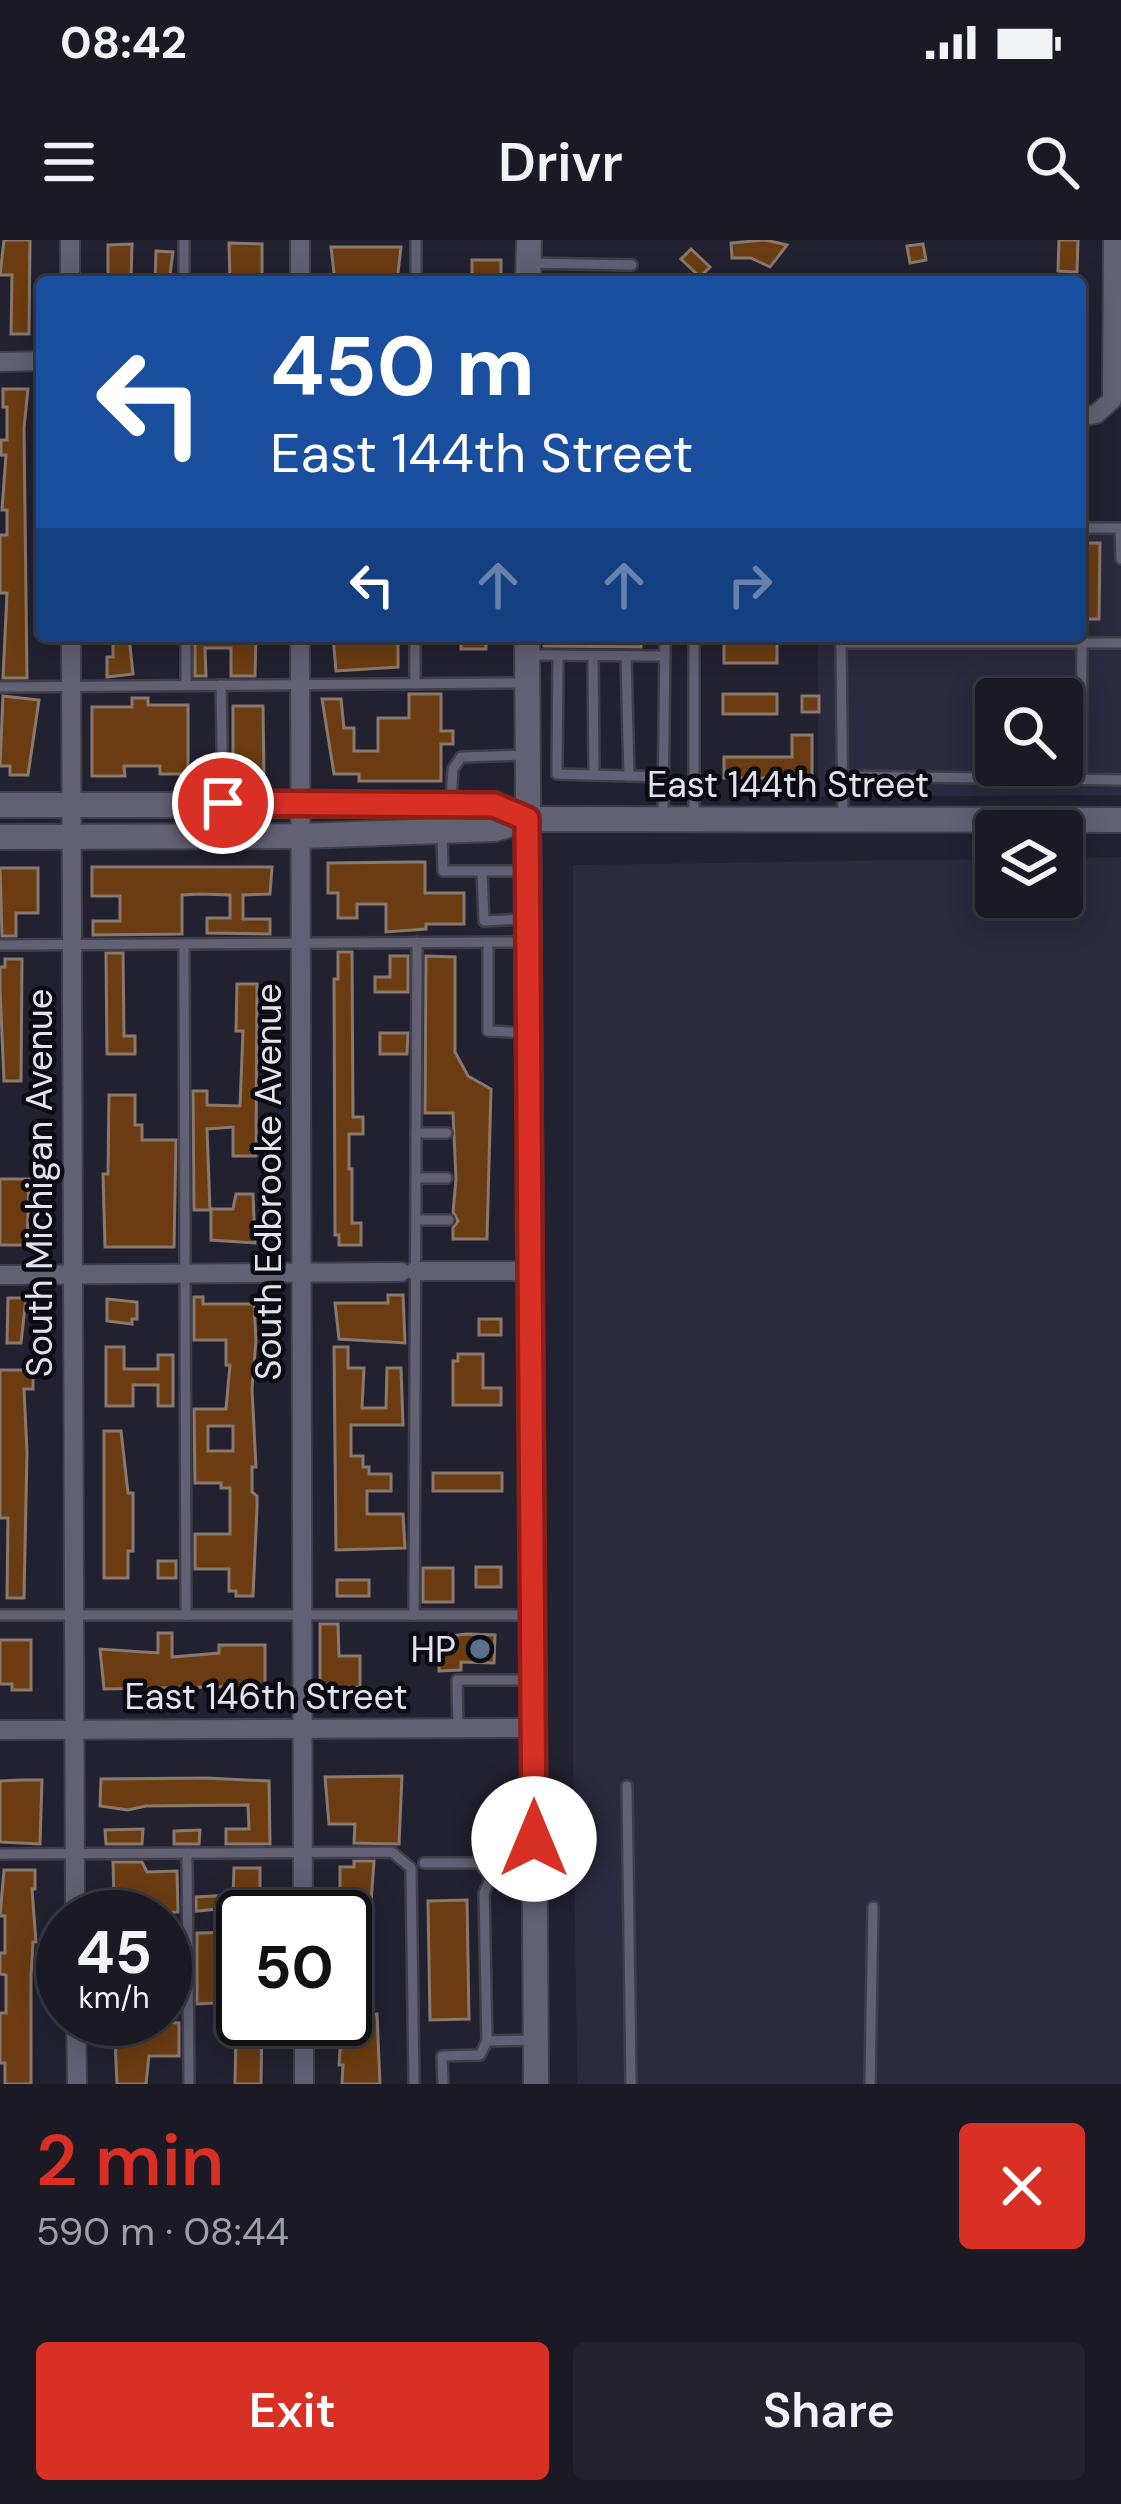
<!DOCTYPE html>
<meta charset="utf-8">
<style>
body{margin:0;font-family:"DM Sans",sans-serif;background:#23222c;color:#f1f3f6;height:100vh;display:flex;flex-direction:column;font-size:45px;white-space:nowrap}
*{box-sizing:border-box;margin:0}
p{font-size:39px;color:#9fa0a6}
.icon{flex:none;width:66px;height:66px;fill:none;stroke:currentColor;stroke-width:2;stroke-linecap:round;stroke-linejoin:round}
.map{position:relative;height:1844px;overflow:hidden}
.details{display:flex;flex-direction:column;background:#1a1924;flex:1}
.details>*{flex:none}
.hud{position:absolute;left:36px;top:36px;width:1050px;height:366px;border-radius:12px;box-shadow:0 6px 30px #0003,0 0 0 3px #383841;background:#1a4fa0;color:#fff;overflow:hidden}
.fabs{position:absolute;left:975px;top:438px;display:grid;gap:24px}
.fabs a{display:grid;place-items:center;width:108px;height:108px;border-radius:12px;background:#1a1924;box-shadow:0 6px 30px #0003,0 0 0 3px #383841;font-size:60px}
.speed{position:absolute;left:36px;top:1650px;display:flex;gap:24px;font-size:60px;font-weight:700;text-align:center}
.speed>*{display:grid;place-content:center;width:156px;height:156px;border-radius:50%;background:#1a1924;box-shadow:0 6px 30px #0003,0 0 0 3px #383841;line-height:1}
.speed small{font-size:30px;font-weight:400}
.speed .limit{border:6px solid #111;border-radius:18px;background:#fff;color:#111}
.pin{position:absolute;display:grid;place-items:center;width:102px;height:102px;color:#fff;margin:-51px;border:6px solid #fff;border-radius:50%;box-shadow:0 3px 12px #0007}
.me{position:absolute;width:132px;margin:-66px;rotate:0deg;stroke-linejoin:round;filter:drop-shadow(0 0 9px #0008)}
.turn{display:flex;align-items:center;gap:42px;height:252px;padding:0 36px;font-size:54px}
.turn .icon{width:156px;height:156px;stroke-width:2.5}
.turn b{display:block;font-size:84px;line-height:102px}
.lanes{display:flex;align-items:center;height:114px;padding:0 36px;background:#0003;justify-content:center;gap:60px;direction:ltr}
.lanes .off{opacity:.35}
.round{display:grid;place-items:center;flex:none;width:126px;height:126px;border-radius:12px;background:#23222c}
.head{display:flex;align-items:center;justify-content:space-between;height:204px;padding:0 36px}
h1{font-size:72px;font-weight:600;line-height:90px;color:#d93025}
.button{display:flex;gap:24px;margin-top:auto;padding:24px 36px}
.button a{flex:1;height:138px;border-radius:12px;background:#d93025;color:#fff;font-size:48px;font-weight:600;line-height:138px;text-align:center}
.button a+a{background:#23222c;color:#f1f3f6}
.status{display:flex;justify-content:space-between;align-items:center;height:84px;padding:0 60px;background:#1a1924;direction:ltr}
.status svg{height:33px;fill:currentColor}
header{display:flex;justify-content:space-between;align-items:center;height:156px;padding:0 36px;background:#1a1924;font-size:54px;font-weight:600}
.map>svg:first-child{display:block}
.built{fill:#2b2a3e;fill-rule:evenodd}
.building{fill:#6b3c11;stroke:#89786c;stroke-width:3;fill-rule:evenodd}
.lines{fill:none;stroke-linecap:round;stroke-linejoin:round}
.lane-casing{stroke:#403e4a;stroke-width:14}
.street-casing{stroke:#403e4a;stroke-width:22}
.secondary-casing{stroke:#403e4a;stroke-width:28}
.lane{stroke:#626173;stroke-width:9}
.street{stroke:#626173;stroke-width:18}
.secondary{stroke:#626173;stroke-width:24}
.route-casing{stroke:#8d1f18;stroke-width:30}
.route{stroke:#d93025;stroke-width:21}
.service-dot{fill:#5c6f8a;stroke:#0c0b12;stroke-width:4.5}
.labels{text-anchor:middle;stroke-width:9;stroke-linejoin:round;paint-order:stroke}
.street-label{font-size:36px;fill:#e3e3ed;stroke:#0c0b12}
.poi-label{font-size:36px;fill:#e3e3ed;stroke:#0c0b12;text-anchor:end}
</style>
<div class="status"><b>08:42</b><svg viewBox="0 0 49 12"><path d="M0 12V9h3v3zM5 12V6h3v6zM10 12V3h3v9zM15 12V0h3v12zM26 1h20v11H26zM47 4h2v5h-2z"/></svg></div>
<header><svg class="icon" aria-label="menu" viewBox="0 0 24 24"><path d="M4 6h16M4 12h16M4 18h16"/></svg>Drivr<svg class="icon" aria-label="search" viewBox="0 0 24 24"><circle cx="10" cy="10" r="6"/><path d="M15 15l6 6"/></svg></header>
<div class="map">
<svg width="1121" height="1844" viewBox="0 0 1121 1844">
<rect width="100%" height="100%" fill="#222130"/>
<g class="built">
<path d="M1080 286 1121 287V555L818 557V396H1080ZM996 459H1062V525H996Z"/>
<path d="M1121 617V1844H577L573 1518V625L996 619V657H1062V618Z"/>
</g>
<g class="building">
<path d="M4 0H30L29 94H11L12 35H0Z"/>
<path d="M765 0 787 5 770 27 751 18H732L731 3Z"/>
<path d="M1059 0H1078L1077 32 1058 31Z"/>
<path d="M229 3 262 4V42H230Z"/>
<path d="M132 4 131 42H108V5Z"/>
<path d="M923 4 926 20 910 23 907 6Z"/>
<path d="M331 7H401L397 42H335Z"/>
<path d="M691 9 710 27 700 37 681 19Z"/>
<path d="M156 11 173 12 169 42H155Z"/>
<rect x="472" y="20" width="29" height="16"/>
<path d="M3 149H28L24 188 27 438H3L7 353H0V295H7V270H2L6 215H1V200H7V167H3Z"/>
<path d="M1080 303H1100L1099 379H1080Z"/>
<path d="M113 396H129L133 434 107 437V417H113Z"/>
<path d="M195 396H256L255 436H231V408H205L206 436H195Z"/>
<path d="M333 396H398V427L336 431Z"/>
<rect x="461" y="396" width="25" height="13"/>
<path d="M544 396H641V407L544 406Z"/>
<rect x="724" y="403" width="53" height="20"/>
<path d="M409 454H441V491H453V504H441V541H359V534H334L322 459H341L344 488H354V511H378V478H409Z"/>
<rect x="723" y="454" width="54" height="20"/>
<path d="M3 456 39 460 28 535H10V526H0Z"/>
<rect x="802" y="456" width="17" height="16"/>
<path d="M132 458H148V465H188V534H160V526H124L125 536H92V467H132Z"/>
<path d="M233 466H263L264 534H233Z"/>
<path d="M792 495H812V538H724V517H792Z"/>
<path d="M410 622H425V653H464V684H426V689L386 692V664H357V678H338V653H328V623Z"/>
<path d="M92 627H272L270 654 243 655V679H270V694L207 693V678H230V655L200 654 182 655V694L93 695V681H120V656H92Z"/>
<path d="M0 628H38V673H16V696H2Z"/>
<path d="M338 712H352L353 877H363V894H349V929H352V983H361V1005H339V995H335L334 739H338Z"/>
<path d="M106 713H123L124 796H135V814H107Z"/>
<path d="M390 716H408V752H375V737H390Z"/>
<path d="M426 716 455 717V812L468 836 491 849 487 999H453V988L458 981 453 972 456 939 453 873H425Z"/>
<path d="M5 719H22L21 841H4L0 749V727H5Z"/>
<path d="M237 744H257L256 916H233V887L207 889 210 970H194L193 851H207V865L240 866 243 791H236Z"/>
<path d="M380 793H408L407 814H380Z"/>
<path d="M109 855H135V885H142V900H176L174 1007H105L103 934H108Z"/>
<path d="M0 939H29L27 1005H0Z"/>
<path d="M236 954H253L255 1003 211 1000V969H233Z"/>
<path d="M388 1055H403L405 1103 339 1099 335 1063H388Z"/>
<path d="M194 1057H203V1064H254L256 1100 252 1149 256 1227H252V1252L257 1256V1268L253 1356H236V1351H229V1329H195V1294H230V1248H221V1243H195L194 1169H226L230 1125H226V1100H194ZM208 1186H233V1211H208Z"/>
<path d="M8 1058H26L21 1103H7Z"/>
<path d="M107 1059 137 1062V1079H132V1084L107 1081Z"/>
<rect x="479" y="1079" width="22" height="16"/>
<path d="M106 1107H124V1129H158V1115H173V1166H158V1145H133V1166H106Z"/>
<path d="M334 1107H348V1128H364L362 1168H386L387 1128H401L403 1185H351V1216H363V1227H369V1234H391V1251H367V1274H403L405 1308 336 1310Z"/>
<path d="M458 1114H483V1148H501V1165H453V1121H458Z"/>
<path d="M0 1130H33V1149H24L27 1212 24 1358H7L8 1278H0Z"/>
<path d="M104 1191H121L128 1253H133V1311H128V1338H104Z"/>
<rect x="433" y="1233" width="69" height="18"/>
<rect x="158" y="1321" width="18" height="17"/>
<rect x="476" y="1327" width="25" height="20"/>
<rect x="423" y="1328" width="30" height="34"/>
<rect x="337" y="1340" width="32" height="16"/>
<path d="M320 1384H338L339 1416H360V1447L320 1448Z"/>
<path d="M158 1393H172V1417L219 1413V1405H265V1446L104 1449 100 1409 158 1413Z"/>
<path d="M467 1394 495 1395 494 1423 461 1422V1430L439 1431V1397Z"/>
<path d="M0 1400H31V1450H12V1444H0Z"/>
<path d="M402 1536 399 1604 354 1603 355 1584H329L325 1537Z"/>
<path d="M206 1538 269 1541 270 1604H226V1589H249L248 1565 146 1566 128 1570 100 1566 101 1539Z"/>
<path d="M21 1540H42L40 1604 0 1602V1541Z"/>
<path d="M143 1589 142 1604H106L105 1590Z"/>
<path d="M200 1590 199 1604H174V1591Z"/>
<path d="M354 1621H374L370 1677H366V1711H370L369 1775 377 1774 380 1844H342L343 1825H339L342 1779H345V1677H340V1627H354Z"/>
<path d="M113 1622H142L147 1632 177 1631 178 1672 110 1676V1659H114Z"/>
<path d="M234 1628H260V1672H232V1668L196 1671V1657L233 1655Z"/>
<path d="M4 1630H35V1649H32L36 1702H33L31 1735V1844H5V1823H0V1773H6V1735L0 1734V1713H5V1676H0Z"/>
<path d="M467 1660 469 1779 430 1780 428 1661Z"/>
<path d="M243 1692V1779H262L261 1844H235L236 1790H231L232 1762 197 1764V1693Z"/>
<rect x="165" y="1694" width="14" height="61"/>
<path d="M114 1779 179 1783V1816H149L146 1844H117Z"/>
</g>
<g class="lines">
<g class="lane-casing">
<g id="lane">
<path d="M184 0V42"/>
<path d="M529 23 632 25"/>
<path d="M416 42V0"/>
<path d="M1080 288H1120L1121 319"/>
<path d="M186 396V445"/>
<path d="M415 396V444"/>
<path d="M694 396V577"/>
<path d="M532 415 665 416"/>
<path d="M558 416 557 534 663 537"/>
<path d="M593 416 594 535"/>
<path d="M626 416 629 536"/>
<path d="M221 445 223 560"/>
<path d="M0 447 523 443"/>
<path d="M842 536 1121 540"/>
<path d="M1081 539 1082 403"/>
<path d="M451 560 453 529 461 517 524 515"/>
<path d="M663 577 665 396"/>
<path d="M843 579 841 403H1121"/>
<path d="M442 596 443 631H523"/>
<path d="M482 631 484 681 525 679"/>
<path d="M488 702V791L528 793"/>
<path d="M184 704 186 1375"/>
<path d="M0 705 528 702"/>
<path d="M416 893H447"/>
<path d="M416 938H447"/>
<path d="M416 980H449"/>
<path d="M0 1375H529"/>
<path d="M414 1375 417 702"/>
<path d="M458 1488 457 1440H529"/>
<path d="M627 1546 631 1844"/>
<path d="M187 1613 189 1844"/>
<path d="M0 1614 392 1612 411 1628 414 1844"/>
<path d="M424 1623H478L491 1637 533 1636"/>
<path d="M491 1637 484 1653 487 1801 532 1800"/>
<path d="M443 1844 442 1816 480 1815 487 1801"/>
<path d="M870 1844 873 1667"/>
</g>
</g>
<g class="street-casing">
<g id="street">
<path d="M70 0V42"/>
<path d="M300 0V42"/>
<path d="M0 122 42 121"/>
<path d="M1080 177 1096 174 1112 160 1113 0"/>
<path d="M71 396 75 1677"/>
<path d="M300 396 303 1677"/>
<path d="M415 1031H530"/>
<path d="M0 1035 401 1032"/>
<path d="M0 1490 533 1488"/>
<path d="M76 1779 77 1844"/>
<path d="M304 1779V1844"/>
</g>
</g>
<g class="secondary-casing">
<g id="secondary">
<path d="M528 42 529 0"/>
<path d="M527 396 536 1844"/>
<path d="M0 565H494L527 579"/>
<path d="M0 597 301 596 495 589 527 579 1121 580"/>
</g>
</g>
<use href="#lane" class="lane"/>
<use href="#street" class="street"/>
<use href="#secondary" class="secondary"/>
</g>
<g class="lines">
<g class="route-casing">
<path id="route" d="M223 563 494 565 527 579 534 1599"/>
</g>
<use href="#route" class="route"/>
</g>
<circle class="service-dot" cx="480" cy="1409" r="12"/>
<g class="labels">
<g class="street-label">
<text x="788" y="557">East 144th Street</text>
<text transform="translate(268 942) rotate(-90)" y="13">South Edbrooke Avenue</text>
<text transform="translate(39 943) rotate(-90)" y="13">South Michigan Avenue</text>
<text x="266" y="1469">East 146th Street</text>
</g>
<g class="poi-label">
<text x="456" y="1422">HP</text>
</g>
</g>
</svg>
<div class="fabs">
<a><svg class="icon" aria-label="search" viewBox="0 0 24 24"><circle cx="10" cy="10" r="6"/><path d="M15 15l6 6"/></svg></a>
<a><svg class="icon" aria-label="layers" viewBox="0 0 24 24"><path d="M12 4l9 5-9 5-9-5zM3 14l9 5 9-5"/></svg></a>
</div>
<div class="speed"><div>45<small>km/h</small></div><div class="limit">50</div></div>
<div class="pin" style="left:223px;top:563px;background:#d93025"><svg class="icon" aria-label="arrive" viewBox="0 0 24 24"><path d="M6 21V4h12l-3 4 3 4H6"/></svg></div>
<svg class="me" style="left:534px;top:1599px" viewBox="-20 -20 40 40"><circle r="19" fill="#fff"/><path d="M0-13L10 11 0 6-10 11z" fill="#d93025"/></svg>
<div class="hud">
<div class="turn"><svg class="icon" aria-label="left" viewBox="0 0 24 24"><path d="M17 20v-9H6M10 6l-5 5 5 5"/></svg><div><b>450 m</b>East 144th Street</div></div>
<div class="lanes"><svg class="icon" aria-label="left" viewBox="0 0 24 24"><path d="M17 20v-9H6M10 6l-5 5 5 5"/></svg><svg class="icon off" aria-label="ahead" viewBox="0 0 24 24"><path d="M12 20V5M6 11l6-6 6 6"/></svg><svg class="icon off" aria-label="ahead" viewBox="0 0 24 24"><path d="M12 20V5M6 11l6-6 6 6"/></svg><svg class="icon off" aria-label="right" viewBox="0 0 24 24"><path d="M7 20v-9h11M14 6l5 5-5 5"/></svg></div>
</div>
</div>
<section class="details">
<div class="head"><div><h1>2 min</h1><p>590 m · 08:44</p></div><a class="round" style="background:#d93025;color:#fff"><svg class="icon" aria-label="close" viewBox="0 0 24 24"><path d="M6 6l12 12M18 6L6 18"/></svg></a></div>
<div class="button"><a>Exit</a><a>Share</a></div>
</section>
